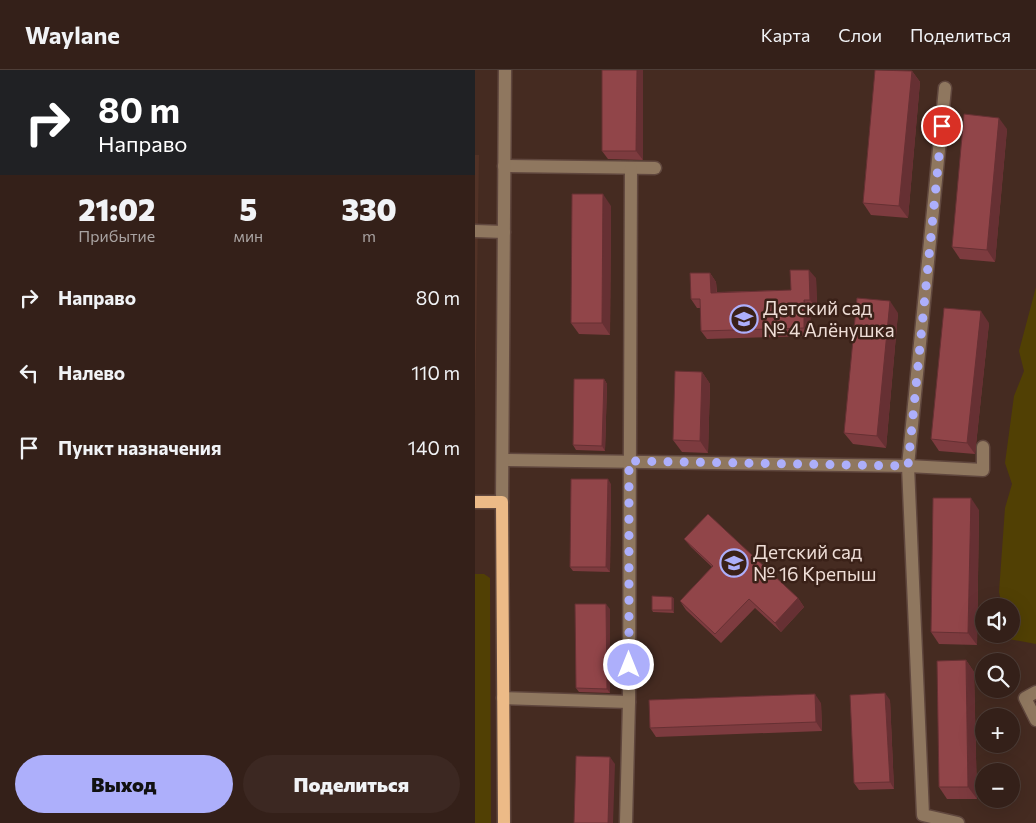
<!DOCTYPE html>
<html lang="ru">
<meta charset="utf-8">
<style>
body{margin:0;font-family:Commissioner,sans-serif;background:#3c2822;color:#f1f3f6;height:100vh;display:flex;flex-direction:column;font-size:19px;white-space:nowrap}
*{box-sizing:border-box;margin:0}
p{font-size:16px;color:#a9a3a2}
.icon{flex:none;width:28px;height:28px;fill:none;stroke:currentColor;stroke-width:2;stroke-linecap:round;stroke-linejoin:round}
.map{position:relative;flex:1;overflow:hidden}
.details{display:flex;flex-direction:column;background:#342019;width:475px}
.details>*{flex:none}
.hud{background:#202124;color:#fff;overflow:hidden}
.controls{position:absolute;left:500px;top:528px;display:grid;gap:10px}
.controls a{display:grid;place-items:center;width:45px;height:45px;border-radius:50%;background:#342019;box-shadow:0 5px 20px #0002,0 0 0 1px #4e3e38;font-size:25px}
.pin{position:absolute;display:grid;place-items:center;width:42px;height:42px;color:#fff;margin:-21px;border:2px solid #fff;border-radius:50%;box-shadow:0 1px 5px #0007}
.me{position:absolute;width:55px;margin:-28px;rotate:0deg;stroke-linejoin:round;filter:drop-shadow(0 0 4px #0008)}
.turn{display:flex;align-items:center;gap:18px;height:105px;padding:0 15px;font-size:22px}
.turn .icon{width:65px;height:65px;stroke-width:2.5}
.turn b{display:block;font-size:35px;line-height:42px}
.eta{display:flex;justify-content:space-evenly;align-items:center;height:85px;text-align:center}
.eta b{font-size:30px;font-weight:800;line-height:35px}
.action{display:flex;gap:10px;margin-top:auto;padding:10px 15px}
.action a{flex:1;height:58px;border-radius:30px;background:#adaffb;color:#111;font-size:20px;font-weight:800;line-height:58px;text-align:center}
.action a+a{background:#3c2822;color:#f1f3f6}
ul{padding:0;list-style:none}
li{display:flex;align-items:center;gap:15px;height:75px;padding:0 15px}
li div{flex:1}
li b{display:block;font-size:19px}
li em{font-style:normal}
header{display:flex;align-items:center;gap:30px;box-sizing:border-box;height:70px;padding:0 25px;background:#342019;border-bottom:1px solid #4e3e38}
header strong{font-size:24px}
nav{display:flex;gap:28px;margin-inline-start:auto;font-size:18px}
main{display:flex;flex:1;min-height:0}
.map>svg:first-child{display:block}
.built{fill:#523226}
.green{fill:#514004}
.lines{fill:none;stroke-linecap:round;stroke-linejoin:round}
.minor-casing{stroke:#60473e;stroke-width:15}
.major-casing{stroke:#60473e;stroke-width:15}
.minor{stroke:#8f775f;stroke-width:12}
.major{stroke:#ecba87;stroke-width:12}
.wall{fill:#7d3b3f}
.shaded-wall{fill:#663033}
.building{fill:#914549;stroke:#663033}
.route{stroke:#adaffb;stroke-width:9;stroke-dasharray:0 16.2}
.labels{text-anchor:middle;stroke-width:5;stroke-linejoin:round;paint-order:stroke}
.poi-label{font-size:19px;fill:#eeddd6;stroke:#3a2118;text-anchor:start}
</style>
<header>
<strong>Waylane</strong>
<nav><a>Карта</a><a>Слои</a><a>Поделиться</a></nav>
</header>
<main>
<section class="details">
<div class="hud">
<div class="turn"><svg class="icon" aria-label="right" viewBox="0 0 24 24"><path d="M7 20v-9h11M14 6l5 5-5 5"/></svg><div><b>80 m</b>Направо</div></div>
</div>
<div class="eta">
<div><b>21:02</b><p>Прибытие</p></div>
<div><b>5</b><p>мин</p></div>
<div><b>330</b><p>m</p></div>
</div>
<ul>
<li><svg class="icon" aria-label="right" viewBox="0 0 24 24"><path d="M7 20v-9h11M14 6l5 5-5 5"/></svg><div><b>Направо</b></div><em>80 m</em></li>
<li><svg class="icon" aria-label="left" viewBox="0 0 24 24"><path d="M17 20v-9H6M10 6l-5 5 5 5"/></svg><div><b>Налево</b></div><em>110 m</em></li>
<li><svg class="icon" aria-label="arrive" viewBox="0 0 24 24"><path d="M6 21V4h12l-3 4 3 4H6"/></svg><div><b>Пункт назначения</b></div><em>140 m</em></li>
</ul>
<div class="action"><a>Выход</a><a>Поделиться</a></div>
</section>
<div class="map">
<svg width="561" height="753" viewBox="0 0 561 753">
<rect width="100%" height="100%" fill="#452b21"/>
<path class="built" d="M0 85H4L0 347Z"/>
<g class="green">
<path d="M561 217V574L534 569 533 564H536V536H527L524 522 530 438 537 414 530 393 539 326 549 301 544 281Z"/>
<path d="M0 504H9L15 508 16 753H0Z"/>
</g>
<g class="lines">
<g class="minor-casing">
<g id="minor">
<path d="M470 18 433 396 448 745 483 753"/>
<path d="M29 96 180 98"/>
<path d="M0 161 29 162"/>
<path d="M28 390 433 396 508 400V377"/>
<path d="M27 432 30 0"/>
<path d="M561 622 550 628 561 650"/>
<path d="M28 628 154 632"/>
<path d="M151 753 154 632 156 98"/>
</g>
</g>
<g class="major-casing">
<path id="major" d="M0 432H27L29 753"/>
</g>
<use href="#minor" class="minor"/>
<use href="#major" class="major"/>
</g>
<g class="wall">
<path d="M127 0 168 90 133 89 127 81Z"/>
<path d="M437 1 445 12 433 148 396 145 388 133Z"/>
<path d="M532 59 520 192 485 189 477 177Z"/>
<path d="M136 136 135 265 104 264 96 253Z"/>
<path d="M235 203 241 212 242 222 316 220 341 208 342 239H335L336 266 232 269 226 261 225 238H222L216 229Z"/>
<path d="M423 243 411 378 378 374 369 363Z"/>
<path d="M514 253 500 384 464 381 456 369Z"/>
<path d="M227 302 235 314 233 383 207 382 198 370Z"/>
<path d="M129 309 132 314 130 381 101 380 98 375Z"/>
<path d="M136 414 135 502 98 501 95 497Z"/>
<path d="M504 440 502 575 464 574 456 562Z"/>
<path d="M209 469 323 528 329 537 306 562 280 538 246 573 211 540 205 531 237 497 216 477Z"/>
<path d="M197 527 199 529V543L178 542 177 540Z"/>
<path d="M135 539V623L104 622 101 618Z"/>
<path d="M491 590 499 602 502 729H472L464 717Z"/>
<path d="M415 630 419 719 384 720 379 713Z"/>
<path d="M346 633 347 661 181 667 175 658Z"/>
</g>
<g class="shaded-wall">
<path d="M162 0H168V90L161 81Z"/>
<path d="M437 1 445 12 433 148 424 136Z"/>
<path d="M524 48 532 59 520 192 512 180Z"/>
<path d="M128 124 136 136 135 265 127 253Z"/>
<path d="M334 200 341 208 342 239 335 230Z"/>
<path d="M235 203 241 212 242 231 236 223Z"/>
<path d="M329 230 335 239 336 266 329 258Z"/>
<path d="M415 231 423 243 411 378 402 366Z"/>
<path d="M506 241 514 253 500 384 492 373Z"/>
<path d="M227 302 235 314 233 383 225 371Z"/>
<path d="M129 309 132 314 130 381 127 376Z"/>
<path d="M133 409 136 414 135 502 131 497Z"/>
<path d="M496 428 504 440 502 575 493 563Z"/>
<path d="M197 527 199 529V543L197 540Z"/>
<path d="M323 528 329 537 306 562 300 553Z"/>
<path d="M131 534 135 539V623L132 619Z"/>
<path d="M491 590 499 602 502 729 493 717Z"/>
<path d="M410 623 415 630 419 719 415 712Z"/>
<path d="M340 624 346 633 347 661 341 652Z"/>
<path d="M135 687 140 694 138 753H133Z"/>
</g>
<g class="building">
<path d="M127 0H162L161 81H127Z"/>
<path d="M400 0 437 1 424 136 388 133Z"/>
<path d="M489 44 524 48 512 180 477 177Z"/>
<path d="M97 124H128L127 253H96Z"/>
<path d="M315 200H334L335 230H329V258L226 261 225 229H216L215 203H235L236 223 316 220Z"/>
<path d="M382 228 415 231 402 366 369 363Z"/>
<path d="M469 238 506 241 492 373 456 369Z"/>
<path d="M200 301 227 302 225 371 198 370Z"/>
<path d="M99 309H129L127 376 98 375Z"/>
<path d="M96 409H133L131 497H95Z"/>
<path d="M458 428H496L493 563 456 562Z"/>
<path d="M233 444 323 528 300 553 274 529 240 564 205 531 238 496 209 469Z"/>
<path d="M177 526 197 527V540H177Z"/>
<path d="M100 534H131L132 619 101 618Z"/>
<path d="M491 590 493 717H464L462 591Z"/>
<path d="M410 623 415 712 379 713 375 625Z"/>
<path d="M340 624 341 652 175 658 174 630Z"/>
<path d="M101 686 135 687 133 753H99Z"/>
</g>
<g class="lines">
<path class="route" d="M154 595V391L433 396 467 56"/>
</g>
<defs>
<g id="school-ring" transform="scale(1.4375)"><circle r="9.5" fill="#3a2118" stroke="#adaffb" stroke-width="1.5"/><path d="M0-5L7-2L0 1L-7-2ZM-4 1L0 2.5L4 1V4Q0 6-4 4Z" fill="#adaffb"/></g>
</defs>
<g fill-rule="evenodd">
<use href="#school-ring" x="269" y="249"/>
<use href="#school-ring" x="259" y="493"/>
</g>
<g class="labels">
<g class="poi-label">
<text x="288" y="245">Детский сад<tspan x="288" dy="22">№ 4 Алёнушка</tspan></text>
<text x="278" y="489">Детский сад<tspan x="278" dy="22">№ 16 Крепыш</tspan></text>
</g>
</g>
</svg>
<div class="controls">
<a><svg class="icon" aria-label="sound" viewBox="0 0 24 24"><path d="M4 9h4l5-4v14l-5-4H4zM17 9q2 3 0 6"/></svg></a>
<a><svg class="icon" aria-label="search" viewBox="0 0 24 24"><circle cx="10" cy="10" r="6"/><path d="M15 15l6 6"/></svg></a>
<a>+</a>
<a>−</a>
</div>
<div class="pin" style="left:467px;top:56px;background:#d93025"><svg class="icon" aria-label="arrive" viewBox="0 0 24 24"><path d="M6 21V4h12l-3 4 3 4H6"/></svg></div>
<svg class="me" style="left:154px;top:595px" viewBox="-20 -20 40 40"><circle r="17" fill="#adaffb" stroke="#fff" stroke-width="3"/><path d="M0-11L8 9 0 5-8 9z" fill="#fff"/></svg>
</div>
</main>
